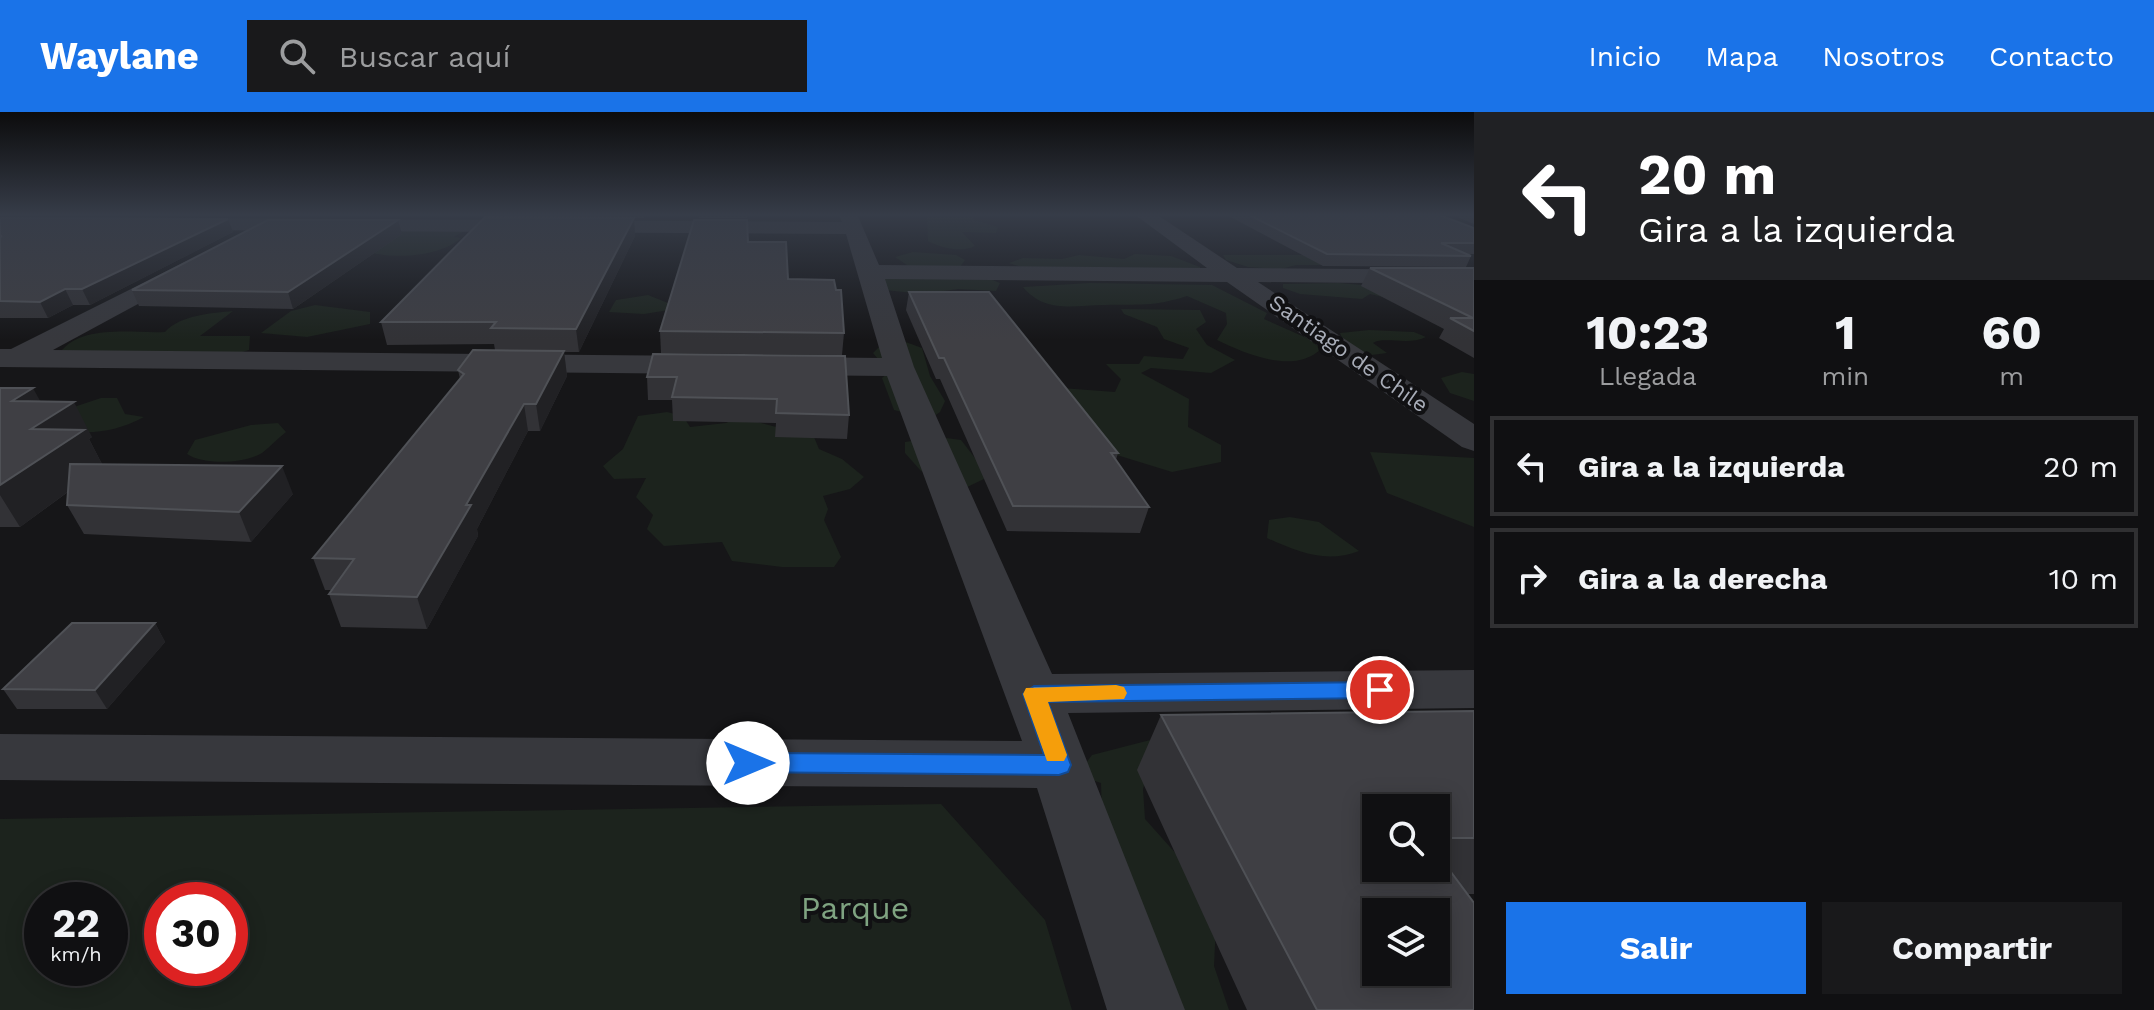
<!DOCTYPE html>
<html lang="es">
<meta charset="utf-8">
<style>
body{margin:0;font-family:"Work Sans",sans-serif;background:#19191b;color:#f1f3f6;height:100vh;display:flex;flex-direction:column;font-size:30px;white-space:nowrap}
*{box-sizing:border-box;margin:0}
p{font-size:26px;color:#9c9d9f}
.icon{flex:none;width:44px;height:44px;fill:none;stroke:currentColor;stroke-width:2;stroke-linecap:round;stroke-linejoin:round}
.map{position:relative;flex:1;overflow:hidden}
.side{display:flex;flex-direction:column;background:#101012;width:680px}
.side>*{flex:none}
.hud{background:#202124;color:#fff;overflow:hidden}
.buttons{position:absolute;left:1362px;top:682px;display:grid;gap:16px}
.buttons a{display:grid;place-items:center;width:88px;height:88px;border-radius:0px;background:#101012;box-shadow:0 4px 20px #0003,0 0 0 2px #303032;font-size:40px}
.speed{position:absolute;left:24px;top:770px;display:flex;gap:16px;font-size:40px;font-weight:700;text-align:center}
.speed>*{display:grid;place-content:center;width:104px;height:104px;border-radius:50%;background:#101012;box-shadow:0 4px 20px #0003,0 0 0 2px #303032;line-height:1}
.speed small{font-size:20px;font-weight:400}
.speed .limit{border:12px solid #d22;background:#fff;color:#111}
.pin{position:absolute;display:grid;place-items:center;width:68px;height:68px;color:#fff;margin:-34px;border:4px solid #fff;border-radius:50%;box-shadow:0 2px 8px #0007}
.me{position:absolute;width:88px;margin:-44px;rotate:90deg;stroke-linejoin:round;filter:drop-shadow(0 0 6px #0008)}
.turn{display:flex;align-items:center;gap:28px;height:168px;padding:0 32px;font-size:36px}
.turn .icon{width:104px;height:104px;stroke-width:2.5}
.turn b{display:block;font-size:56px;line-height:68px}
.eta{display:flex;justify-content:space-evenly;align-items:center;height:136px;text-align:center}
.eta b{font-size:48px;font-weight:700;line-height:56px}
.action{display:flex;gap:16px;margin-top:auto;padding:16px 32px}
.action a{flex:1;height:92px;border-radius:0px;background:#1a73e8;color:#fff;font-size:32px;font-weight:700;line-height:92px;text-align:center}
.action a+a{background:#19191b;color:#f1f3f6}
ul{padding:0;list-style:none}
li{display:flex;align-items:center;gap:24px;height:100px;margin:0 16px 12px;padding:0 16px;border:4px solid #303032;border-radius:0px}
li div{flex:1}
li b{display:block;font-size:30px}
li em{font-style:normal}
header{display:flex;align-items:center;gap:48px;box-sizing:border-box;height:112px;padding:0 40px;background:#1a73e8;color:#fff}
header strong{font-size:38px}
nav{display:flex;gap:44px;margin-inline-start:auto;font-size:28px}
.search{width:560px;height:72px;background:#19191b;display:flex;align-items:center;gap:20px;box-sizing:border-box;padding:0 28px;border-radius:0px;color:#9c9d9f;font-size:30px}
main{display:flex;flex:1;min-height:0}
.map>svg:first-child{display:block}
.green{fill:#1c231d;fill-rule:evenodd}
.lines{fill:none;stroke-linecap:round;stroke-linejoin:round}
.street{fill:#37383d;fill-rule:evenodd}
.wall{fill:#323236;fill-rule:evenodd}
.shaded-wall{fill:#212124}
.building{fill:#3f3f44;stroke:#4f5156;stroke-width:2;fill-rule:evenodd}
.route{fill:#1a73e8;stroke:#114b97;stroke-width:2}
.slow{fill:#f59e0b}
.labels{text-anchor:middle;stroke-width:8;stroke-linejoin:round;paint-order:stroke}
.far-street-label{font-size:22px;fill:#a8adb8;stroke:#111113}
.near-park-label{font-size:32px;fill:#7fa381;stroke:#111113}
</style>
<header>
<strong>Waylane</strong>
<div class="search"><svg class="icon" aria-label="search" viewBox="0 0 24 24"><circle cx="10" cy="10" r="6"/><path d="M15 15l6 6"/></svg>Buscar aquí</div>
<nav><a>Inicio</a><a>Mapa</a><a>Nosotros</a><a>Contacto</a></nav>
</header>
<main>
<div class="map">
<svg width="1474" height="898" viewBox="0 0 1474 898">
<rect width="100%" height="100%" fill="#161618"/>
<g class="green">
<path d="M921 102H971L974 108 998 115 996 121 962 120 975 134C962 141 941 136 928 129L927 105Z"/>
<path d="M402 117 464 119 454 125 461 126C439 146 388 148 362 138Z"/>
<path d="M913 140 956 143 965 148 956 160 978 162 1000 171 996 179 958 177 923 182 865 176 863 170 919 161 895 145Z"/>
<path d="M1135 142 1171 144 1200 155V161L1118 155 1100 159H1034L1009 151 1023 146 1062 147 1079 143 1124 147Z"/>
<path d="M1223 143H1312L1334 153H1296L1281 157 1248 155 1226 148Z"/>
<path d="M1090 171 1212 173 1267 201 1264 207 1309 227 1321 237C1294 263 1246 242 1217 228L1227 212 1226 201 1187 184C1153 195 1140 192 1105 193 1075 193 1045 202 1023 175Z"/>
<path d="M1339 171 1474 183 1387 186 1370 182 1362 187 1300 182 1283 176V172Z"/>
<path d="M648 183 668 191 669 198 644 202 609 200 616 188Z"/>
<path d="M315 193 370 200V212L307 225 261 221 291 199Z"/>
<path d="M1121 197 1200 198 1206 210 1196 217 1207 233 1235 248 1211 261 1151 256 1141 261 1189 287 1188 315 1221 333V350L1172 360 1107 340 1048 275 1115 280 1121 267 1106 252H1139L1144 244 1183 247 1189 236 1164 227 1157 215 1124 202Z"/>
<path d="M233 199 200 224H250L249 238 230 244 60 241C81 211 136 222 165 220 180 203 212 201 233 199Z"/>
<path d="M1369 218 1414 220 1426 225C1408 234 1385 224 1373 231L1387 241 1349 246 1340 221Z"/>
<path d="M903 229 922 236 930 264 945 289 940 300 930 307 894 298 882 266 889 260 873 241 882 232Z"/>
<path d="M1462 260 1474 262V289L1450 281 1441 266Z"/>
<path d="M101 286H117L125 302 144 305C92 333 51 317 0 299L68 297Z"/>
<path d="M667 300 683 304 690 315 726 311 738 305 814 325 819 337 842 347 864 365 850 377 823 384 828 397 824 408 841 445 834 455H782L732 449 722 430 664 434 647 417 653 403 636 385 646 366 614 367 603 354 623 337 638 304Z"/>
<path d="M278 311 286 320C278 326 270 335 262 341 244 352 203 353 187 342L195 328 251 313Z"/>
<path d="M939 325 961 328 985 359 984 367 965 376 921 359 905 341V330Z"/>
<path d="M1370 340 1474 346V415L1387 381Z"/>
<path d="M1290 405 1319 410 1359 439C1326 452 1298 440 1267 426L1269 408Z"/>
<path d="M1158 626 1143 677 1145 707 1203 772 1216 812 1214 854 1229 898H1183L1102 705 1101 671 1077 663 1092 643Z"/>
<path d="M941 692 1045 808 1072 898H0V707ZM110 788V856H42V788ZM162 788H230V856H162Z"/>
</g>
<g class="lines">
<g class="street">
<path d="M839 102H857L879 153 1207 156 1134 102H1156L1237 156 1474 158V172L1258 170 1474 312V339L1462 335 1227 170 885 167 914 255 1052 562 1474 558V596L1068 601 1185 898H1107L1037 676 0 668V622L1022 629 887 264 786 263 776 260 771 254 776 248 786 245 882 246 846 122 170 118 160 112 170 106 842 110Z"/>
<path d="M189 148 200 155 197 160 53 238 709 244 719 247 724 253 719 259 709 262 0 255V237H11Z"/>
</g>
</g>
<g class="wall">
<path d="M193 102H430L427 104Z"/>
<path d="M504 102H646L644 106 504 105Z"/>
<rect x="699" y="102" width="48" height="4"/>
<path d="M1225 102H1437L1474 116V142H1468L1471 144 1466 155 1323 154Z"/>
<path d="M1450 102H1474V112Z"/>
<path d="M0 106 228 107 233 120 90 193H73L48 206H0Z"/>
<path d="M634 106 635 124 579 240H564L567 264 540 319H528L477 417 478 424 427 517 341 515 329 482 332 478H325L313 446 460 267 458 258 495 238 494 232 387 233 381 210Z"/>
<path d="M402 122 293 197 139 194 132 178Z"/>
<path d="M748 130 844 221 842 243 661 241 660 219Z"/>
<path d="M1370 156H1474V246L1439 226 1444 217 1361 174Z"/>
<path d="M909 180 1118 341 1116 348 1149 395 1140 421 1007 419 940 267H936L906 198Z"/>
<path d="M653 242 849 303 847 327 775 325 776 311 673 309 672 288H648L647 265Z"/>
<path d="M0 276 40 289 92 325 89 327 102 352 293 382 251 430 84 422 67 393 68 380 20 415H0Z"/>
<path d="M155 511 165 530 107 597H17L3 577Z"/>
<path d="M1474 599V782H1467L1474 898H1247L1137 658 1161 603ZM1376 696H1436V756Z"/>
</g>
<g class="shaded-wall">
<path d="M634 106 635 124 579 240 576 217Z"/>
<path d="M228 107 233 120 90 193 82 177Z"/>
<path d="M398 108 402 122 293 197 288 180Z"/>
<path d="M65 177 73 193 48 206 40 190Z"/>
<path d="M564 239 567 264 540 319 536 292Z"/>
<path d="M33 276 49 305 74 290 92 325 89 327 103 354 20 415 0 383V373L12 289Z"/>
<path d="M524 292 528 319 477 417 478 424 427 517 417 485 466 393Z"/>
<path d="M282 354 293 382 251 430 239 400Z"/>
<path d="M155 511 165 530 107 597 95 578Z"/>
</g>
<g class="building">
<path d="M1247 102H1437L1474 116V131H1441L1471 144 1327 142Z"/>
<path d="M485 105 634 106 576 217 491 216 496 210H381Z"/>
<path d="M0 106 228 107 82 177H65L40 190 0 189V125L2 124H0Z"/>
<path d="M268 108H398L288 180 132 178Z"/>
<path d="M694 108H747L748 130H786L788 167 834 168 836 178H841L844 221 660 219Z"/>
<path d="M1370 156H1474V219L1450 206H1473Z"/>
<path d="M909 180H989L1118 341H1111L1149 395 1013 394 944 246H939Z"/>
<path d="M473 238 564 239 536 292H524L466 393H471L417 485 329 482 354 447 313 446 464 262 458 258Z"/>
<path d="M653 242 845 244 849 303 776 301 777 287 672 285 677 265H647Z"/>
<path d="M0 276H33L12 289 74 290 31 317 84 318 0 373Z"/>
<path d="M70 352 282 354 239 400 67 393Z"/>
<path d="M72 511H155L95 578 3 577Z"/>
<path d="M1474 599V726H1436V696H1376V756H1436V740L1474 791V898H1317L1161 603ZM1376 800H1436V860H1376Z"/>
</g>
<linearGradient id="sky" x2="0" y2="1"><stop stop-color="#0c0c0d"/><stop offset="0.45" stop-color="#363c48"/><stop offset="1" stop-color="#363c48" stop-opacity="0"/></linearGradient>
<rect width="1474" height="228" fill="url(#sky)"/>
<path class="route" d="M1380 570 1391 578 1380 586 1048 590 1071 653 1068 660 1059 663 748 660 739 658 735 651 739 644 748 641 1044 643 1023 582 1034 574Z"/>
<path class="slow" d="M1116 573 1124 575 1127 581 1124 587 1048 590 1067 643 1064 649H1047L1023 582 1026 576Z"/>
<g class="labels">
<g class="far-street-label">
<text transform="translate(1349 241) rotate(35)" y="8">Santiago de Chile</text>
</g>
<g class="near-park-label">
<text x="855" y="807">Parque</text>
</g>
</g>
</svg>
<div class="buttons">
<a><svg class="icon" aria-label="search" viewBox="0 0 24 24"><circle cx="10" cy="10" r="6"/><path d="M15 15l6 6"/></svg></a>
<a><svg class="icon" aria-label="layers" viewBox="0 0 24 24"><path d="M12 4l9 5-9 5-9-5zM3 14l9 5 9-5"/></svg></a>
</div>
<div class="speed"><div>22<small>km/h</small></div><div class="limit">30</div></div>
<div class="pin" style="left:1380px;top:578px;background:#d93025"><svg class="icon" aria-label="arrive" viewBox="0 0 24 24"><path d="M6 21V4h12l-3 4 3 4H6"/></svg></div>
<svg class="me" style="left:748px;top:651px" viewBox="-20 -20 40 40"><circle r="19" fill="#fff"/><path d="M0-13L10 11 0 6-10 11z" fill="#1a73e8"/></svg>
</div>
<section class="side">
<div class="hud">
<div class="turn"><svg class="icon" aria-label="left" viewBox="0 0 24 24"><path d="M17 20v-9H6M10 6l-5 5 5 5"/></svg><div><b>20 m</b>Gira a la izquierda</div></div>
</div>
<div class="eta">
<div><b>10:23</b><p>Llegada</p></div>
<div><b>1</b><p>min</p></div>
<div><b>60</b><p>m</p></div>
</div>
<ul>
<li><svg class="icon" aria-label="left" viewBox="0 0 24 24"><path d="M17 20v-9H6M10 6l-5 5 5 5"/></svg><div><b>Gira a la izquierda</b></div><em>20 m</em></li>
<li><svg class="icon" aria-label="right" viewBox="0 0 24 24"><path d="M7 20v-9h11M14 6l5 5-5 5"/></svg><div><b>Gira a la derecha</b></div><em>10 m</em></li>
</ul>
<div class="action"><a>Salir</a><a>Compartir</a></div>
</section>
</main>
